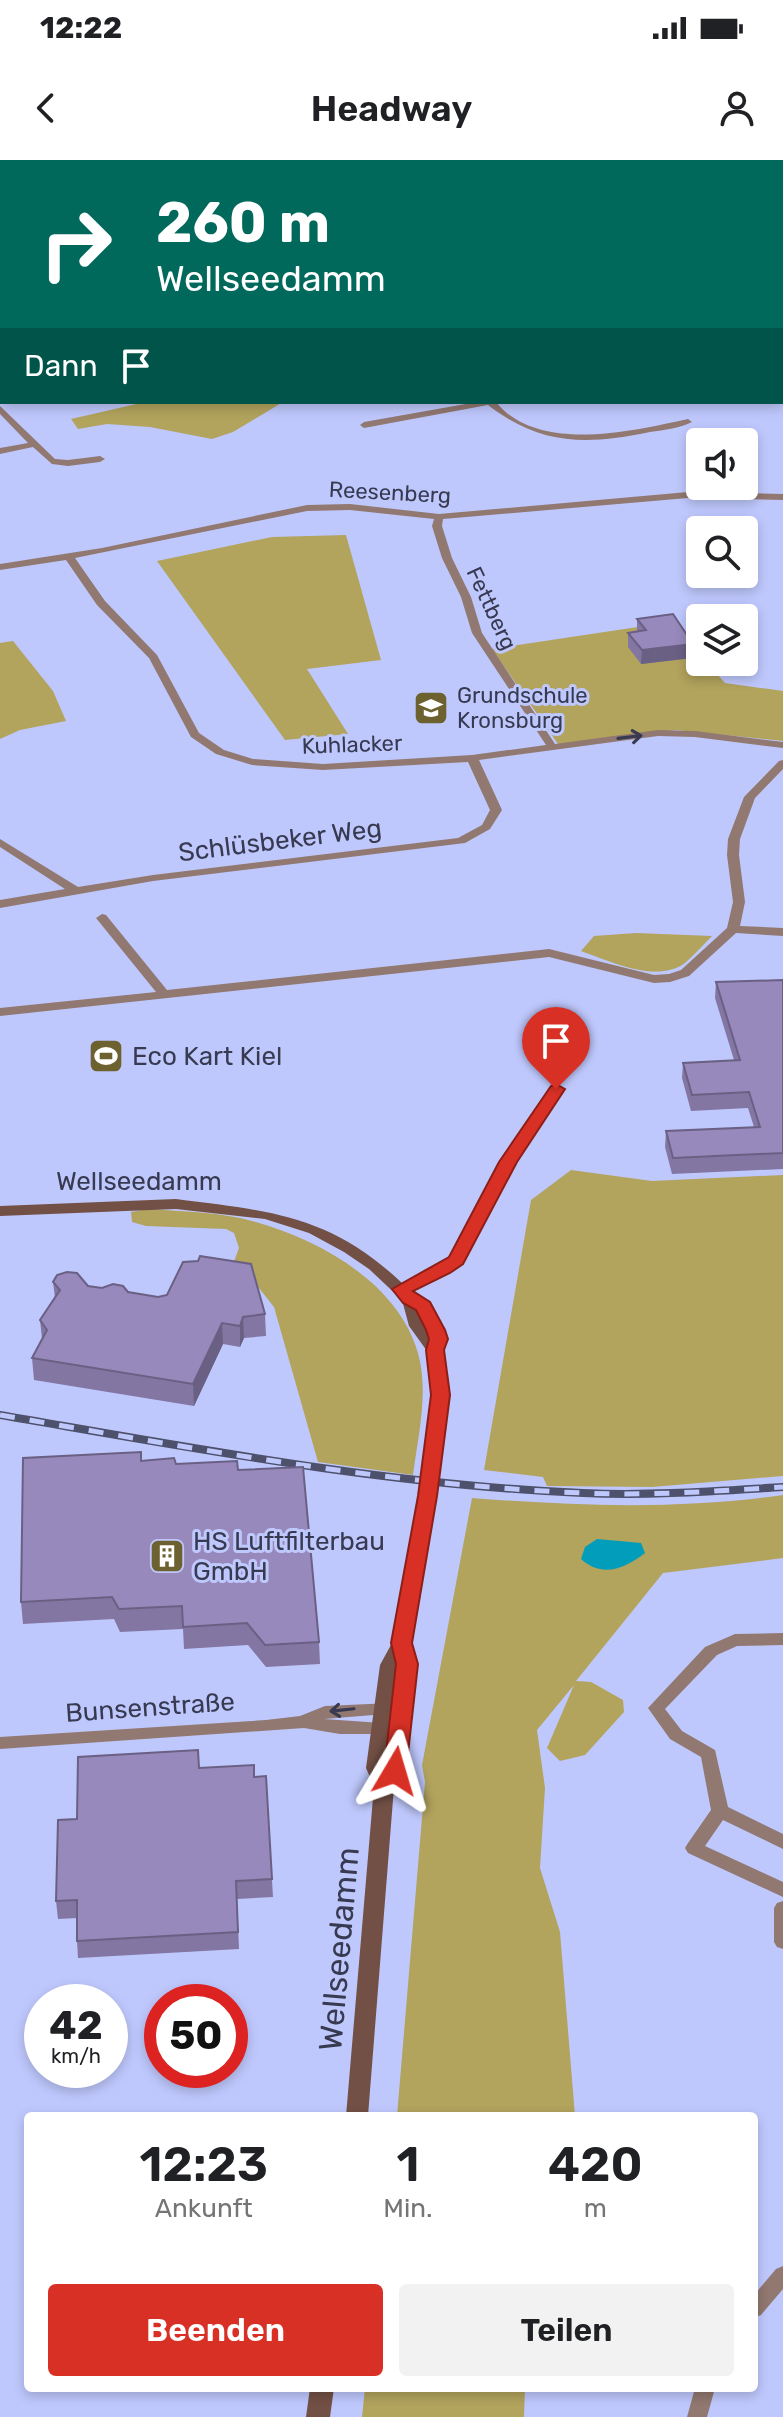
<!DOCTYPE html>
<html lang="de">
<meta charset="utf-8">
<style>
body{margin:0;font-family:Rubik,sans-serif;background:#f2f2f2;color:#202124;height:100vh;display:flex;flex-direction:column;font-size:30px;white-space:nowrap}
*{box-sizing:border-box;margin:0}
p{font-size:26px;color:#757577}
.icon{flex:none;width:44px;height:44px;fill:none;stroke:currentColor;stroke-width:2;stroke-linecap:round;stroke-linejoin:round}
.map{position:relative;flex:1;overflow:hidden}
.panel{position:absolute;left:24px;top:1952px;width:734px;height:280px;display:flex;flex-direction:column;background:#fff;border-radius:8px;box-shadow:0 4px 12px #0003}
.panel>*{flex:none}
.top-card{position:absolute;left:0px;top:0px;width:784px;height:244px;box-shadow:0 4px 12px #0003;background:#00695c;color:#fff;overflow:hidden}
.buttons{position:absolute;left:686px;top:268px;display:grid;gap:16px}
.buttons a{display:grid;place-items:center;width:72px;height:72px;border-radius:8px;background:#fff;box-shadow:0 4px 12px #0003;font-size:40px}
.speed{position:absolute;left:24px;top:1824px;display:flex;gap:16px;font-size:40px;font-weight:700;text-align:center}
.speed>*{display:grid;place-content:center;width:104px;height:104px;border-radius:50%;background:#fff;box-shadow:0 4px 12px #0003;line-height:1}
.speed small{font-size:20px;font-weight:400}
.speed .limit{border:12px solid #d22;background:#fff;color:#111}
.pin{position:absolute;display:grid;place-items:center;width:68px;height:68px;color:#fff;margin:-82px -34px;border-radius:50% 50% 50% 0;rotate:-45deg;box-shadow:0 0 8px #0007}
.pin .icon{rotate:45deg}
.me{position:absolute;width:88px;margin:-44px;rotate:7deg;stroke-linejoin:round;filter:drop-shadow(0 0 6px #0008)}
.turn{display:flex;align-items:center;gap:28px;height:168px;padding:0 24px;font-size:36px}
.turn .icon{width:104px;height:104px;stroke-width:2.5}
.turn b{display:block;font-size:56px;line-height:68px}
.then{display:flex;align-items:center;height:76px;padding:0 24px;background:#0003;gap:16px;font-size:30px}
.eta{display:flex;justify-content:space-evenly;align-items:center;height:136px;text-align:center}
.eta b{font-size:48px;font-weight:600;line-height:56px}
.action{display:flex;gap:16px;margin-top:auto;padding:16px 24px}
.action a{flex:1;height:92px;border-radius:8px;background:#d93025;color:#fff;font-size:32px;font-weight:600;line-height:92px;text-align:center}
.action a+a{background:#f2f2f2;color:#202124}
.status{display:flex;justify-content:space-between;align-items:center;height:56px;padding:0 40px;background:#fff;direction:ltr}
.status svg{height:22px;fill:currentColor}
header{display:flex;justify-content:space-between;align-items:center;height:104px;padding:0 24px;background:#fff;font-size:36px;font-weight:600}
.map>svg:first-child{display:block}
.green{fill:#b2a35d}
.water{fill:#029dba}
.lines{fill:none;stroke-linecap:round;stroke-linejoin:round}
.street{fill:#917870;fill-rule:evenodd}
.secondary{fill:#735045;fill-rule:evenodd}
.primary{fill:#5c3327;fill-rule:evenodd}
.highway{fill:#481a0c;fill-rule:evenodd}
.rail-casing{stroke:#4d516c;stroke-width:8}
.rail{stroke:#bfc8fd;stroke-width:5;stroke-dasharray:15;stroke-linecap:butt}
.wall{fill:#8376a2}
.shaded-wall{fill:#6a6084}
.building{fill:#9889bc;stroke:#6a6084;stroke-width:2}
.oneway{stroke:#373a50}
.route{fill:#d93025;stroke:#8d1f18;stroke-width:2}
.labels{text-anchor:middle;stroke-width:6;stroke-linejoin:round;paint-order:stroke}
.far-street-label{font-size:22px;fill:#373a50;stroke:#bfc8fd}
.far-poi-label{font-size:22px;fill:#373a50;stroke:#bfc8fd;text-anchor:start}
.street-label{font-size:26px;fill:#373a50;stroke:#bfc8fd}
.poi-label{font-size:26px;fill:#373a50;stroke:#bfc8fd;text-anchor:start}
.near-street-label{font-size:32px;fill:#373a50;stroke:#bfc8fd}
</style>
<div class="status"><b>12:22</b><svg viewBox="0 0 49 12"><path d="M0 12V9h3v3zM5 12V6h3v6zM10 12V3h3v9zM15 12V0h3v12zM26 1h20v11H26zM47 4h2v5h-2z"/></svg></div>
<header><svg class="icon" aria-label="back" viewBox="0 0 24 24"><path d="M15 5l-7 7 7 7"/></svg>Headway<svg class="icon" aria-label="person" viewBox="0 0 24 24"><circle cx="12" cy="8" r="4"/><path d="M4 21q1-7 8-7t8 7"/></svg></header>
<div class="map">
<svg width="783" height="2257" viewBox="0 0 783 2257">
<rect width="100%" height="100%" fill="#bfc8fd"/>
<g class="green">
<path d="M145 242H283L233 272 212 279 150 267 107 264 78 269 71 259Z"/>
<path d="M346 375 381 500 307 509 348 574 285 580 157 401 272 377Z"/>
<path d="M671 462 700 495V502H706L725 523 783 531V581L676 570 558 584 492 489Z"/>
<path d="M13 481 53 531 66 561 20 570 0 579V483Z"/>
<path d="M636 773 712 776C703 785 694 795 685 803 656 824 610 801 581 791L594 776Z"/>
<path d="M571 1010 652 1021 783 1015V1316L652 1327 547 1326 543 1317 484 1310 531 1040Z"/>
<path d="M149 1049C179 1051 210 1052 240 1058 310 1074 397 1119 418 1193 429 1232 418 1276 413 1315L318 1302 274 1147 255 1123 228 1118 239 1088 234 1073 226 1069 146 1066 132 1062 131 1052Z"/>
<path d="M783 1335V1398L663 1413 576 1521 591 1522 623 1540 624 1552 585 1595 560 1601 547 1588 574 1525 537 1570 545 1628 540 1708 560 1772 575 1956H397L425 1622 422 1605 472 1338C574 1346 681 1350 783 1335Z"/>
<path d="M365 2228H525L524 2257H362Z"/>
</g>
<path class="water" d="M597 1379 641 1383 645 1393C624 1409 602 1418 581 1399L585 1387Z"/>
<g class="lines">
<g class="street">
<path d="M405 0H415L417 2H407Z"/>
<rect x="0" y="23" width="2" height="4"/>
<rect x="782" y="74" width="1" height="4"/>
<rect x="782" y="163" width="1" height="6"/>
<rect x="0" y="231" width="2" height="6"/>
<path d="M477 242H496C538 294 632 271 688 259L692 262C681 268 664 270 650 272 587 285 541 286 488 245L364 268 360 265 364 262Z"/>
<path d="M0 246 55 299 68 300 100 296 105 299 100 302 68 306 52 304 33 287 0 294V288L28 283 0 254Z"/>
<path d="M688 332 783 334V340L688 338 443 359 442 366 452 398 471 437 482 473 555 584 658 570 695 571 783 582V588L695 577 658 576 479 600 502 650 490 669 465 683 153 721 0 748V740L65 729 0 687V679L78 727 153 715 458 678 482 665 490 650 468 602 323 610 252 605 216 594 191 577 149 498 97 445 66 400 0 410V404L102 388 307 345 350 344 439 354ZM350 350 434 359 432 366 442 398 461 437 472 473 546 585 472 595 323 604 253 599 224 590 199 573 157 495 105 441 75 398 307 351Z"/>
<path d="M783 600V609L755 638 740 679 739 695 745 742 740 766 783 768V776L736 773 689 816 670 822 654 823 549 797 0 856V848L156 832 96 758 102 754 106 755 167 830 549 789 654 815 669 814 681 810 727 768 733 742 727 695 728 679 744 637 779 601Z"/>
<path d="M556 925 562 929 515 1002 462 1103C448 1113 413 1134 396 1132L394 1129 396 1126 439 1106 451 1098 501 1002 551 926Z"/>
<path d="M783 1473V1485L737 1486 717 1495 665 1549 682 1571 715 1590 728 1647 783 1674V1689L723 1660 705 1686 783 1722V1737L688 1693 685 1688 688 1683 711 1650 701 1597 670 1579 648 1548 705 1487 735 1474Z"/>
<path d="M392 1543 398 1545 400 1549 398 1553 324 1559 396 1564 398 1568 396 1572 390 1574H340L304 1568 0 1589V1577L266 1560 300 1556 325 1546Z"/>
<path d="M783 1741V1789L777 1787 774 1782V1748L777 1743Z"/>
<path d="M783 2106V2129L761 2155 754 2158V2135L776 2109Z"/>
<path d="M695 2228H715L707 2257H687Z"/>
</g>
<g class="secondary">
<path d="M0 34 2 35V42L0 41Z"/>
<path d="M2 71V77L0 78V72Z"/>
<rect x="782" y="115" width="1" height="7"/>
<path d="M176 1039C270 1051 330 1055 402 1123 409 1130 427 1140 431 1146 438 1155 442 1168 447 1179 440 1199 451 1219 449 1240 441 1321 425 1402 410 1483L416 1504 407 1596 405 1611 394 1627 368 1956H346L374 1626 366 1608 380 1505 392 1483 419 1336 433 1235 427 1191 409 1166 402 1140 369 1109 344 1092 309 1073 265 1059 176 1049 0 1056V1046Z"/>
<path d="M310 2228H334L330 2257H306Z"/>
</g>
<rect class="primary" x="782" y="87" width="1" height="6"/>
<rect class="highway" x="0" y="163" width="2" height="8"/>
<g class="rail-casing">
<path id="rail" d="M0 1255C193 1288 387 1325 583 1333 650 1336 716 1331 783 1327"/>
</g>
<use href="#rail" class="rail"/>
</g>
<g class="wall">
<path d="M637 459 693 484 692 498 641 504 628 487V473L637 472Z"/>
<path d="M783 820V1009L672 1014 665 987 666 971 754 967 748 948 691 951 682 918 683 903 734 900 715 838 716 822Z"/>
<path d="M53 1122 88 1126 265 1154 266 1176 244 1178 240 1187 223 1184 194 1246 34 1220 32 1198 42 1179 40 1160 55 1138Z"/>
<path d="M141 1301 238 1310 319 1482 320 1504 266 1507 248 1485 184 1489 183 1469 120 1472 114 1459 23 1464 21 1442Z"/>
<path d="M266 1616 273 1737 237 1739 239 1789 78 1798 77 1781V1758L58 1759 56 1741 77 1659 254 1617Z"/>
</g>
<g class="shaded-wall">
<path d="M693 484 692 498 641 504 642 490Z"/>
<path d="M243 1157 244 1178 240 1187V1166Z"/>
<path d="M222 1163 223 1184 194 1246 193 1224Z"/>
</g>
<g class="building">
<path d="M0 75H2V95L0 96Z"/>
<path d="M673 454 693 484 642 490 628 473 646 470 637 459Z"/>
<path d="M783 820V993L673 998 666 971 760 967 749 932 692 935 683 903 740 900 716 822Z"/>
<path d="M200 1096 251 1104 265 1154 243 1157 240 1166 222 1163 193 1224 32 1198 47 1170 40 1160 60 1130 53 1122 57 1115 67 1112 77 1113 88 1126 102 1128 113 1124 123 1126 128 1132 158 1137 167 1135 183 1102 198 1101Z"/>
<path d="M141 1292V1301L174 1298 176 1304 237 1301 238 1310 303 1307 319 1482 265 1485 247 1463 183 1467 182 1446 119 1449 112 1437 21 1442 23 1298Z"/>
<path d="M198 1590 199 1608 254 1605V1617L266 1616 272 1719 236 1721 238 1772 77 1781V1740L56 1741 58 1660 77 1659 78 1597Z"/>
</g>
<defs><path id="oneway-shaft" d="M-6 0H5M1.5-3L5.5 0L1.5 3" fill="none" stroke-width="1.6" stroke-linecap="round" stroke-linejoin="round" transform="scale(2)"/></defs>
<g class="oneway">
<use href="#oneway-shaft" transform="translate(630 577) rotate(-7)"/>
<use href="#oneway-shaft" transform="translate(342 1550) rotate(174)"/>
</g>
<path class="route" d="M556 924 565 929 517 1002 463 1104 450 1113 413 1131 430 1142 445 1170 448 1179 444 1190 450 1235 437 1336 412 1483 418 1504 406 1611 402 1616H387L384 1611 396 1504 391 1483 418 1336 431 1235 426 1190 429 1179 426 1170 416 1150 403 1143 392 1129 449 1097 499 1002 551 926Z"/>
<defs>
<g id="school-square" transform="scale(1.8)"><rect x="-9" y="-9" width="18" height="18" rx="4" fill="#6d622f" stroke="#bfc8fd"/><path d="M0-5L7-2L0 1L-7-2ZM-4 1L0 2.5L4 1V4Q0 6-4 4Z" fill="#fff"/></g>
<g id="stadium-square" transform="scale(1.8)"><rect x="-9" y="-9" width="18" height="18" rx="4" fill="#6d622f" stroke="#bfc8fd"/><path d="M0-5a6.5 5 0 1 0 0 10a6.5 5 0 1 0 0-10ZM-3.5-1.8h7v3.6h-7Z" fill="#fff"/></g>
<g id="building-square" transform="scale(1.8)"><rect x="-9" y="-9" width="18" height="18" rx="4" fill="#6d622f" stroke="#bfc8fd"/><path d="M-4-6H4V6H1V3H-1V6H-4ZM-2.5-4.3h1.7v1.8h-1.7ZM.8-4.3h1.7v1.8H.8ZM-2.5-1h1.7V.8h-1.7ZM.8-1h1.7V.8H.8Z" fill="#fff"/></g>
</defs>
<g fill-rule="evenodd">
<use href="#school-square" x="431" y="548"/>
<use href="#stadium-square" x="106" y="896"/>
<use href="#building-square" x="167" y="1396"/>
</g>
<g class="labels">
<g class="far-street-label">
<text transform="translate(390 332) rotate(3)" y="8">Reesenberg</text>
<text transform="translate(492 448) rotate(65)" y="8">Fettberg</text>
<text transform="translate(352 584) rotate(-2)" y="8">Kuhlacker</text>
</g>
<g class="far-poi-label">
<text x="457" y="543">Grundschule<tspan x="457" dy="25">Kronsburg</tspan></text>
</g>
<g class="street-label">
<text transform="translate(280 680) rotate(-7)" y="9">Schlüsbeker Weg</text>
<text x="139" y="1030">Wellseedamm</text>
<text transform="translate(150 1547) rotate(-4)" y="9">Bunsenstraße</text>
</g>
<g class="poi-label">
<text x="132" y="905">Eco Kart Kiel</text>
<text x="193" y="1390">HS Luftfilterbau<tspan x="193" dy="30">GmbH</tspan></text>
</g>
<g class="near-street-label">
<text transform="translate(339 1789) rotate(-85)" y="11">Wellseedamm</text>
</g>
</g>
</svg>
<div class="buttons">
<a><svg class="icon" aria-label="sound" viewBox="0 0 24 24"><path d="M4 9h4l5-4v14l-5-4H4zM17 9q2 3 0 6"/></svg></a>
<a><svg class="icon" aria-label="search" viewBox="0 0 24 24"><circle cx="10" cy="10" r="6"/><path d="M15 15l6 6"/></svg></a>
<a><svg class="icon" aria-label="layers" viewBox="0 0 24 24"><path d="M12 4l9 5-9 5-9-5zM3 14l9 5 9-5"/></svg></a>
</div>
<div class="speed"><div>42<small>km/h</small></div><div class="limit">50</div></div>
<div class="pin" style="left:556px;top:929px;background:#d93025"><svg class="icon" aria-label="arrive" viewBox="0 0 24 24"><path d="M6 21V4h12l-3 4 3 4H6"/></svg></div>
<svg class="me" style="left:395px;top:1611px" viewBox="-20 -20 40 40"><path d="M0-17L14 15 0 8-14 15z" fill="#d93025" stroke="#fff" stroke-width="4"/></svg>
<div class="top-card">
<div class="turn"><svg class="icon" aria-label="right" viewBox="0 0 24 24"><path d="M7 20v-9h11M14 6l5 5-5 5"/></svg><div><b>260 m</b>Wellseedamm</div></div>
<div class="then">Dann<svg class="icon" aria-label="arrive" viewBox="0 0 24 24"><path d="M6 21V4h12l-3 4 3 4H6"/></svg></div>
</div>
<section class="panel">
<div class="eta">
<div><b>12:23</b><p>Ankunft</p></div>
<div><b>1</b><p>Min.</p></div>
<div><b>420</b><p>m</p></div>
</div>
<div class="action"><a>Beenden</a><a>Teilen</a></div>
</section>
</div>
